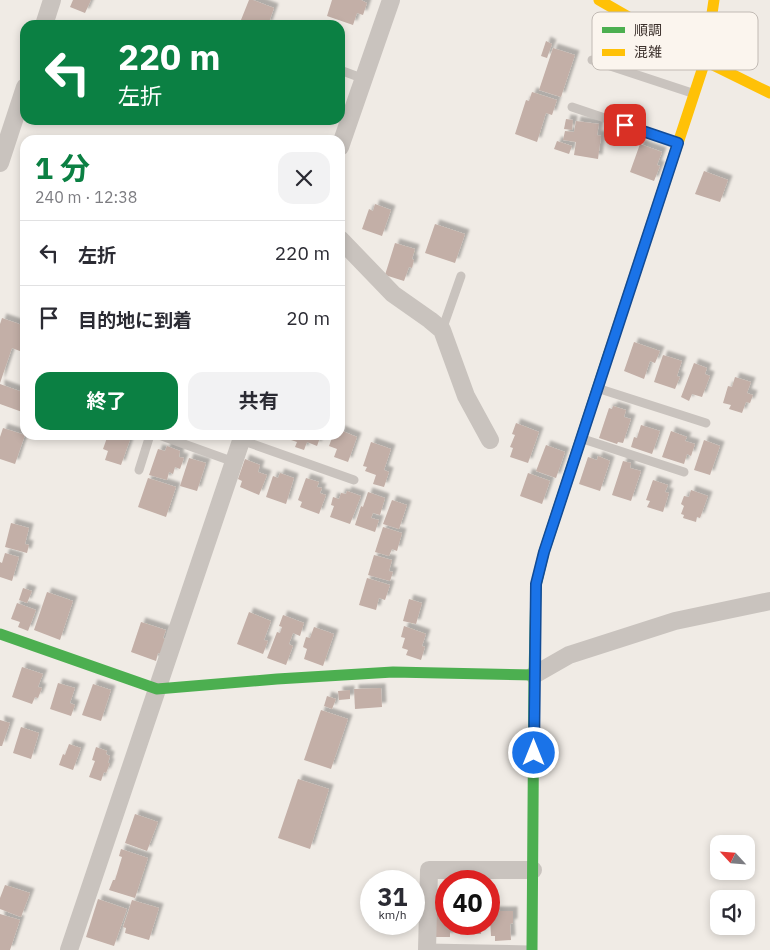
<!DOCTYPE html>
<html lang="ja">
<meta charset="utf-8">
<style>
body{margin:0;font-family:"IBM Plex Sans","Noto Sans JP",sans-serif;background:#f2f2f3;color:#2b2b33;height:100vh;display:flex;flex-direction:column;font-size:19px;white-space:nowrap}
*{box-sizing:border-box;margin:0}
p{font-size:16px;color:#7c7c81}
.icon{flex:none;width:28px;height:28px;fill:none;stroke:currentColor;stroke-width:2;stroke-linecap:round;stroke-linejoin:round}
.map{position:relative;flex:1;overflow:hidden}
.details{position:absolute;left:20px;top:135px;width:325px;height:305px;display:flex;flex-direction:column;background:#fff;border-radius:15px;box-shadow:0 2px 8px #0003}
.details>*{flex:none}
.top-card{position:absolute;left:20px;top:20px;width:325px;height:105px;border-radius:15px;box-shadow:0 2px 8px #0003;background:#0b8043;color:#fff;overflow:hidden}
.needle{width:32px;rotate:296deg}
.controls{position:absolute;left:710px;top:835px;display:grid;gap:10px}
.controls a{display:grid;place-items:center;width:45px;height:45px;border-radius:10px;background:#fff;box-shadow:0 2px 8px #0003;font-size:25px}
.speed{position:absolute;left:360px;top:870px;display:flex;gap:10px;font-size:25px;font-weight:700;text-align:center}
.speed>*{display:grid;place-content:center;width:65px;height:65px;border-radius:50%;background:#fff;box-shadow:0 2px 8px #0003;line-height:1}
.speed small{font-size:12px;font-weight:400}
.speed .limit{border:8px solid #d22;background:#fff;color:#111}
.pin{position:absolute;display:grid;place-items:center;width:42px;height:42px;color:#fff;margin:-21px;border-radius:10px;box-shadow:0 2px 8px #0006}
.me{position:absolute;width:55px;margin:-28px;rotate:0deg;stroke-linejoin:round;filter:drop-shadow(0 0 4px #0008)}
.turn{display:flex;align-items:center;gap:18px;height:105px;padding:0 15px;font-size:22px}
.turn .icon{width:65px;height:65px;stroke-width:2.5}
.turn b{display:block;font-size:35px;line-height:42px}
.round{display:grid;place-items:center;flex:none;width:52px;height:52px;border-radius:15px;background:#f2f2f3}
.headline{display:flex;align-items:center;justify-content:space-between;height:85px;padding:0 15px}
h1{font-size:30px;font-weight:700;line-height:38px;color:#0b8043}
.cta{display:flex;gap:10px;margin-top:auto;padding:10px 15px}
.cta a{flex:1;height:58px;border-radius:15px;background:#0b8043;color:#fff;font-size:20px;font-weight:700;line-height:58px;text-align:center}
.cta a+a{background:#f2f2f3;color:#2b2b33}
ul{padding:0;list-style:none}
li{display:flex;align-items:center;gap:15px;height:65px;padding:0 15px;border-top:1px solid #e1e1e2}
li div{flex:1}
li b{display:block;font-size:19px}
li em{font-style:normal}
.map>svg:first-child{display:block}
.building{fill:#c3afa7;filter:url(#shadow)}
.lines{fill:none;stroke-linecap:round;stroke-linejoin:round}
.lane{stroke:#c9c3be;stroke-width:9}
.street{stroke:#c9c3be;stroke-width:18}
.fast{stroke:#4caf50;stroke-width:11}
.slow{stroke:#ffc107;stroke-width:11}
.route-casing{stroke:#114b97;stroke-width:12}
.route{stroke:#1a73e8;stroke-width:9}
.key{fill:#fbf5ee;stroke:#c1bab4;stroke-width:1}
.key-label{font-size:14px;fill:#3b302b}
</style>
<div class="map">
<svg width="770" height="950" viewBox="0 0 770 950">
<defs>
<filter id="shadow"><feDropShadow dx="4.5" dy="-4.5" stdDeviation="1" flood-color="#0004"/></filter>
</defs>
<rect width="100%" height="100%" fill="#f0ebe5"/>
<g class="building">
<path d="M73 0H91L85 13 70 7Z"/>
<path d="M249 0H253L274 8 268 25H239Z"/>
<path d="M332 0H361L367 3 363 15 357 13 353 25 327 16Z"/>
<path d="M546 41 552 44 547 58 541 56Z"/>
<path d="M553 48 575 55 561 97 539 90Z"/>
<path d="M532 92 557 100 552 115 546 113 537 142 515 134 526 100 529 101Z"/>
<path d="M566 119 573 120 572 130 564 129Z"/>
<path d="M576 121 599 124 597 135 601 136 598 159 574 155 576 142 563 140 565 131 574 132Z"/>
<path d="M557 141 572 146 569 154 554 149Z"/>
<path d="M640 144 662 152 657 165 660 166 654 181 630 172Z"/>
<path d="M704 171 728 180 720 202 695 194Z"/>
<path d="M375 204 391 210 382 236 362 229 369 209 373 211Z"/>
<path d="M435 224 465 234 455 263 425 253Z"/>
<path d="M395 243 415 249 412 259 414 260 412 268 409 267 404 281 385 275Z"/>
<path d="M2 318 22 325 20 332 25 333V353L12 348 0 383V324Z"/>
<path d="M634 342 660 351 655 363 650 361 644 379 624 371Z"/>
<path d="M663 355 682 361 677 376 680 377 675 389 654 382Z"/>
<path d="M694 363 707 368 705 374 710 376 702 397 692 394 689 401 681 397Z"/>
<path d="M735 377 751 382 747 393 753 395 750 403 746 402 742 413 729 409 731 405 723 403 728 386 732 387Z"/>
<path d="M0 384 25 393V413L0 404Z"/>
<path d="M613 406 626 410 624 417 631 419 623 443 618 442 617 444 599 438 609 408 612 409Z"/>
<path d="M516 423 539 432 528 463 510 457 513 448 510 447 515 435 512 434Z"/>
<path d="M641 425 660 431 652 454 631 447 634 437 637 438Z"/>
<path d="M3 428 25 435 15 464 0 459V437Z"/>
<path d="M340 430 357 437 348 462 334 457 337 449 329 446 332 438 334 439 336 435H340Z"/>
<path d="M671 431 687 437 685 441 695 444 691 456 687 454 684 464 662 457Z"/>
<path d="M108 435H126L131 437 121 465 105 460 108 451 103 449Z"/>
<path d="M292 435H321L317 446 307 442 304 450 295 447 297 442 291 440Z"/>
<path d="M704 440 720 446 710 475 694 470Z"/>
<path d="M371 442 391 449 384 470 389 472 384 487 373 484 376 475 365 471 367 467 363 466Z"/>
<path d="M546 445 565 452 556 478 536 471Z"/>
<path d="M167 446 180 451 179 457 184 458 180 469 175 467 173 474 169 472 167 480 149 475 158 449 165 451Z"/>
<path d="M598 456 610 461 600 491 579 484 588 457 597 460Z"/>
<path d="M189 458 206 463 197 491 180 486Z"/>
<path d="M245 459 260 465 258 472 267 475 259 495 240 487 242 481 238 479Z"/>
<path d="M623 461 631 463 630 468 641 471 631 501 612 495Z"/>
<path d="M280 473 294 478 286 504 266 497 273 476 278 478Z"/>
<path d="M528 473 550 481 542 504 520 496Z"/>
<path d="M148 478 176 487 166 517 138 507Z"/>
<path d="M306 478 319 482 317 487 322 488 320 493 326 495 319 514 300 507 302 502 298 500Z"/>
<path d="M653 480 668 485 665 492 669 493 663 512 647 507 650 501 646 500Z"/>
<path d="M691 490 708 496 700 518 697 517 696 522 683 518 684 515 681 514 684 506 681 504 684 496 689 497Z"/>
<path d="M347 491 361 496 350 524 330 517 334 506 331 505 333 497 339 499 341 493 346 494Z"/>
<path d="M368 492 385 498 380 515 373 513 371 518 379 520 375 532 355 525 361 506 363 507Z"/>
<path d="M392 500 407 505 399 529 383 524Z"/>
<path d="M11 523 29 528 25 544 29 545 27 553 5 547Z"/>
<path d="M383 527 402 533 397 551 392 549 389 556 375 552Z"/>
<path d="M5 553 19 557 12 581 0 577V562L2 563Z"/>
<path d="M374 555 392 560 389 571 393 572 390 581 368 575Z"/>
<path d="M367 578 390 585 385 600 379 598 376 610 359 605Z"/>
<path d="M23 588 32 591 27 603 19 600Z"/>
<path d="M47 592 73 601 60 640 34 630Z"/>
<path d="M409 599 422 603 416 624 403 621Z"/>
<path d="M17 603 36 610 28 631 18 627 20 622 11 619Z"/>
<path d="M249 612 271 621 264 640 268 641 263 654 237 644Z"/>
<path d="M283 615 304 623 300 636 293 633 289 644 293 646 286 665 267 658 277 632 280 633 282 627 279 626Z"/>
<path d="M141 622 166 630 163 638 167 640 162 654 158 653 156 661 131 652Z"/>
<path d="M404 626 426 634 422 646 425 647 421 660 406 655 408 650 402 648 405 638 401 637Z"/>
<path d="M314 627 334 634 323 666 304 659 307 649 303 647 306 637 310 638Z"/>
<path d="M22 667 43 674 38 687 42 688 38 698 35 697 32 704 12 697Z"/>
<path d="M58 683 75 688 70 703 75 705 71 716 50 709Z"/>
<path d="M93 684 111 690 101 721 82 715Z"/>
<path d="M381 688 382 707 355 709 354 689Z"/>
<path d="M350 690V699L339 700 338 691Z"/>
<path d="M327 696 336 699 332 709 324 706Z"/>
<path d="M321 710 348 719 331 769 304 760Z"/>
<path d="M0 720 10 723 2 746H0Z"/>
<path d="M21 727 39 733 31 759 13 753Z"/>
<path d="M69 744 81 748 73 770 59 765 63 754 65 755Z"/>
<path d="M96 747 107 751 106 754 110 756 108 763H110L106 773 104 772 101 781 89 777 95 761 92 760Z"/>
<path d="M298 779 329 789 310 849 278 838Z"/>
<path d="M135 814 158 822 147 851 125 843Z"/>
<path d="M121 849 148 858 135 898 109 890 113 880H115L122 857 119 856Z"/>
<path d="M5 885 30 893 21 917 0 909V898Z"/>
<path d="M98 899 127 909 114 946 86 937Z"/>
<path d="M132 900 159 908 149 940 125 933 126 928 123 927Z"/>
<path d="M438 908 446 909V924H450V937H435V913L438 914Z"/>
<path d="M494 911H513V923L510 924 511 940 495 941V936H491L490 917H494Z"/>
<path d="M0 914 20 920 10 950H0Z"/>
<path d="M458 924H482L481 934H463V929H458Z"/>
</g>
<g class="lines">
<g class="lane">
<path d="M592 60 692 93"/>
<path d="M340 70 364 79"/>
<path d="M572 107 676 142"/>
<path d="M442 330 461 276"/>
<path d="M600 389 706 423"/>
<path d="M159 435 234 462"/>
<path d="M583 439 684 472"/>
<path d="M241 440 354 480"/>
<path d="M139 470 150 435"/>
<path d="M427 948 530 950"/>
</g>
<g class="street">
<path d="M44 25 52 0"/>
<path d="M340 147 391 0"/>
<path d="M0 163 25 87"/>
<path d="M340 239 393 294 430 320 442 330 466 396 490 440"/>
<path d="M534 675 569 655 675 621 770 601"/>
<path d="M69 950 243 435"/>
<path d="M427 950 429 870H533"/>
</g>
<g class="fast">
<path d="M0 634 157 689 277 679 393 672 534 675"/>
<path d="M532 950 534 675 536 585 544 552 609 353"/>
</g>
<g class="slow">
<path d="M599 0 705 61 770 93"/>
<path d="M609 353 705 61 714 0"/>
</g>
</g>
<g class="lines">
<g class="route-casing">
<path id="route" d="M534 753 536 584 544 552 678 143 625 125"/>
</g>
<use href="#route" class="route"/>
</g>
<rect x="592" y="12" width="166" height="58" rx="8" class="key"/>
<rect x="602" y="27" width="23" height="6" fill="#4caf50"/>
<rect x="602" y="49" width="23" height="7" fill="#ffc107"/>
<g class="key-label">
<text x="634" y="35">順調</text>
<text x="634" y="57">混雑</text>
</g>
</svg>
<div class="controls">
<a><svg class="needle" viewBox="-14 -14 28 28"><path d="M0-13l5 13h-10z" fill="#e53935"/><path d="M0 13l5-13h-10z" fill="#7c7c81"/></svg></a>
<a><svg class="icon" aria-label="sound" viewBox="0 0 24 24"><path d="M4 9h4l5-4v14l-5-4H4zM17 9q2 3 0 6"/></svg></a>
</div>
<div class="speed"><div>31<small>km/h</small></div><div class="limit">40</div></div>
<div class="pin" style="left:625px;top:125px;background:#d93025"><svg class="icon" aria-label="arrive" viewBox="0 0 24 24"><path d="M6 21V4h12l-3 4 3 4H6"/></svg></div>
<svg class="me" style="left:534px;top:753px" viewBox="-20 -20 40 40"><circle r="17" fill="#1a73e8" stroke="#fff" stroke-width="3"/><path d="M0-11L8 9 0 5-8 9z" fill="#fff"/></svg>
<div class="top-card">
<div class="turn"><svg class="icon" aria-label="left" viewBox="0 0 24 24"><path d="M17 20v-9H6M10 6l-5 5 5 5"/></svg><div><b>220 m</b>左折</div></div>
</div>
<section class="details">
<div class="headline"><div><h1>1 分</h1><p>240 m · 12:38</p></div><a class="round"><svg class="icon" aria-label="close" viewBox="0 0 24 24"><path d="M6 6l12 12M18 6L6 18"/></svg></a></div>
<ul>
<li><svg class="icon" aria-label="left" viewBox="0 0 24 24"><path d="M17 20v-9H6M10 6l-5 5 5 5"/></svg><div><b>左折</b></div><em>220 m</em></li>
<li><svg class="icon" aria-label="arrive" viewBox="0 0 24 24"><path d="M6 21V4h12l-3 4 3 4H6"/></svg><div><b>目的地に到着</b></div><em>20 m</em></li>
</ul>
<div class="cta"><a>終了</a><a>共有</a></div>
</section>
</div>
